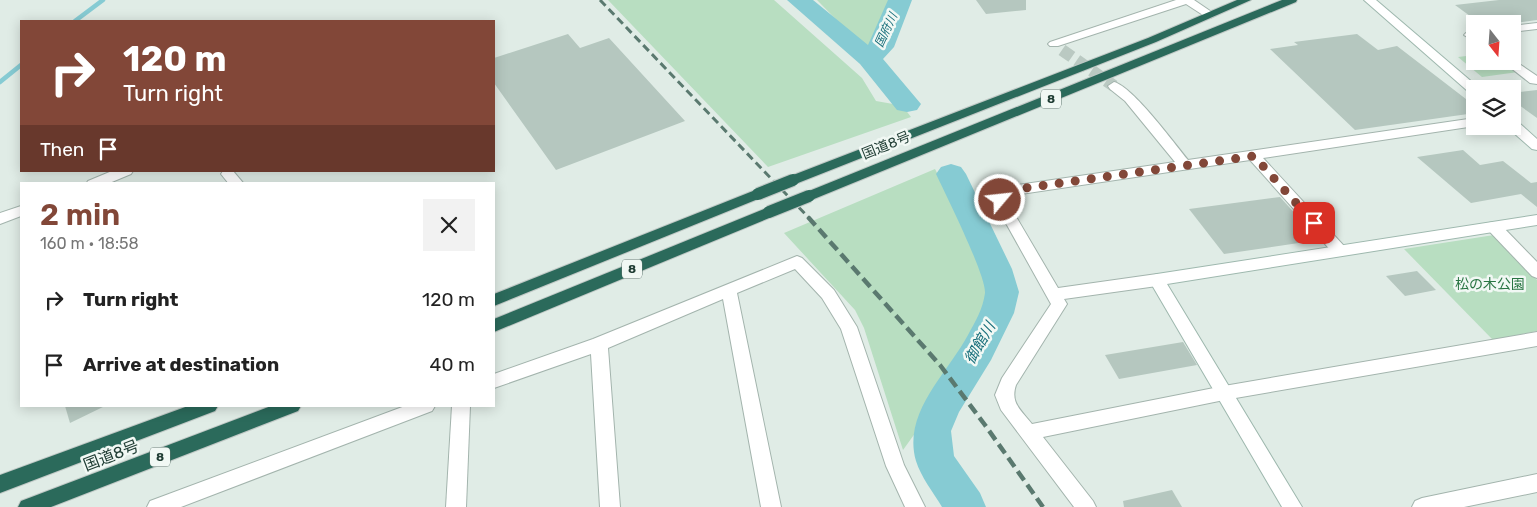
<!DOCTYPE html>
<meta charset="utf-8">
<style>
body{margin:0;font-family:Rubik,"Noto Sans JP",sans-serif;background:#f2f2f2;color:#222;height:100vh;display:flex;flex-direction:column;font-size:19px;white-space:nowrap}
*{box-sizing:border-box;margin:0}
p{font-size:16px;color:#767676}
.icon{flex:none;width:28px;height:28px;fill:none;stroke:currentColor;stroke-width:2;stroke-linecap:round;stroke-linejoin:round}
.map{position:relative;flex:1;overflow:hidden}
.panel{position:absolute;left:20px;top:182px;width:475px;height:225px;display:flex;flex-direction:column;background:#fff;border-radius:0px;box-shadow:0 2px 12px #0003}
.panel>*{flex:none}
.top-card{position:absolute;left:20px;top:20px;width:475px;height:152px;border-radius:0px;box-shadow:0 2px 12px #0003;background:#824738;color:#fff;overflow:hidden}
.needle{width:32px;rotate:163deg}
.controls{position:absolute;left:1466px;top:15px;display:grid;gap:10px}
.controls a{display:grid;place-items:center;width:55px;height:55px;border-radius:0px;background:#fff;box-shadow:0 2px 12px #0003;font-size:25px}
.pin{position:absolute;display:grid;place-items:center;width:42px;height:42px;color:#fff;margin:-21px;border-radius:10px;box-shadow:0 2px 8px #0006}
.me{position:absolute;width:55px;margin:-28px;rotate:62deg;stroke-linejoin:round;filter:drop-shadow(0 0 4px #0008)}
.turn{display:flex;align-items:center;gap:18px;height:105px;padding:0 20px;font-size:22px}
.turn .icon{width:65px;height:65px;stroke-width:2.5}
.turn b{display:block;font-size:35px;line-height:42px}
.then{display:flex;align-items:center;height:48px;padding:0 20px;background:#0003;gap:10px;font-size:19px}
.round{display:grid;place-items:center;flex:none;width:52px;height:52px;border-radius:0px;background:#f2f2f2}
.summary{display:flex;align-items:center;justify-content:space-between;height:85px;padding:0 20px}
h1{font-size:30px;font-weight:600;line-height:38px;color:#824738}
ul{padding:0;list-style:none}
li{display:flex;align-items:center;gap:15px;height:65px;padding:0 20px}
li div{flex:1}
li b{display:block;font-size:19px}
li em{font-style:normal}
.map>svg:first-child{display:block}
.green{fill:#b8dec1}
.lines{fill:none;stroke-linecap:round;stroke-linejoin:round}
.stream{stroke:#86cbd3;stroke-width:4.5}
.river{fill:#86cbd3;fill-rule:evenodd}
.building{fill:#b5c7bf}
.street-tunnel{stroke:#bac9c2;stroke-width:12;stroke-dasharray:12 6;stroke-linecap:butt}
.street-casing{stroke:#a3b4ad;stroke-width:2}
.secondary-casing{stroke:#9eb8ae;stroke-width:2}
.highway-casing{stroke:#c1c9c6;stroke-width:2}
.street{fill:#fff;fill-rule:evenodd}
.secondary{fill:#fff;fill-rule:evenodd}
.highway{fill:#2b6a5b;fill-rule:evenodd}
.rail-far1{stroke:#5a796f;stroke-width:3;stroke-dasharray:8 4.5;stroke-linecap:butt}
.rail{stroke:#5a796f;stroke-width:4.5;stroke-dasharray:11 5.5;stroke-linecap:butt}
.highway-bridge-casing{stroke:#c1c9c6;stroke-width:14;stroke-linecap:butt}
.highway-bridge{stroke:#2b6a5b;stroke-width:12}
.route{stroke:#824738;stroke-width:9;stroke-dasharray:0 16.2}
.labels{text-anchor:middle;stroke-width:5;stroke-linejoin:round;paint-order:stroke}
.far-water-label{font-size:12px;font-style:italic;fill:#186f7b;stroke:#f1f8f4}
.shield{fill:#f1f8f4;stroke:#5f756e;stroke-width:1}
.shield-label{font-size:12px;font-weight:bold;fill:#203d34}
.street-label{font-size:14px;fill:#203d34;stroke:#f1f8f4}
.park-label{font-size:14px;fill:#297543;stroke:#f1f8f4}
.water-label{font-size:15px;font-style:italic;fill:#186f7b;stroke:#f1f8f4}
.near-street-label{font-size:16px;fill:#203d34;stroke:#f1f8f4}
</style>
<div class="map">
<svg width="1537" height="507" viewBox="0 0 1537 507">
<rect width="100%" height="100%" fill="#e0ece6"/>
<g class="green">
<path d="M608 0H774L862 78 876 101 893 104H901L911 117 768 167Z"/>
<path d="M817 0H893L880 40C875 49 866 49 859 43Z"/>
<path d="M1475 55V61H1504L1518 72 1482 77 1458 57Z"/>
<path d="M935 169 969 235 990 287 983 318 926 418 903 450 864 328 855 310 784 233Z"/>
<path d="M1494 235 1537 280V331L1493 340 1404 249Z"/>
</g>
<g class="lines">
<g class="stream">
<path d="M75 21 103 0"/>
<path d="M0 82 21 65"/>
</g>
<g class="river">
<path d="M787 0H813L868 45 888 0H912L894 47 883 59 921 104 917 110 907 112 897 110 860 64Z"/>
<path d="M951 164 961 167 966 174 1012 269 1019 292 1014 313 991 360 959 412 951 431 954 456 980 493 986 507H942C933 492 921 477 916 461 902 413 947 374 968 335 975 322 983 309 985 293 986 275 946 195 936 174L941 167Z"/>
</g>
</g>
<g class="building">
<path d="M976 0H1026V10L986 14Z"/>
<path d="M1499 0H1537V20L1508 24H1481L1455 5Z"/>
<path d="M568 34 580 48 609 38 685 121 556 170 494 83V58Z"/>
<path d="M1357 34 1378 50 1397 46 1475 106V113L1355 130 1270 49 1298 45 1294 42Z"/>
<path d="M1537 90V118L1512 100V93Z"/>
<path d="M1463 150 1480 165 1503 161 1531 183 1537 182V207L1521 194 1471 203 1417 157Z"/>
<path d="M1280 197 1319 240 1224 254 1189 209Z"/>
<path d="M1417 271 1436 290 1405 296 1386 276Z"/>
<path d="M1183 342 1197 365 1119 379 1105 355Z"/>
<path d="M65 406H105L70 423Z"/>
<path d="M1172 490 1182 507H1124L1123 501Z"/>
</g>
<g class="lines">
<path class="street-tunnel" d="M1062 50 1114 86"/>
<g class="street-casing">
<g id="street">
<path d="M1176 0H1194L1216 15 1210 18 1206 17 1186 4 1058 46H1050L1048 44 1050 42Z"/>
<path d="M1537 23V29L1512 32V26Z"/>
<path d="M1475 31V41L1464 35 1466 33Z"/>
<path d="M1512 59 1537 76V84L1530 83 1502 61H1512Z"/>
<path d="M1114 82C1133 87 1174 143 1188 160L1475 118V126L1263 158 1344 246 1346 250 1344 254 1339 255 1334 254 1250 160 1008 196V203L1058 288 1157 274 1162 276 1165 280 1162 284 1157 286 1064 299 1067 304 1016 385C1010 403 1021 410 1032 424L1224 386 1537 332V346L1224 400 1043 437 1093 501 1096 507H1074L1001 410 995 395 1002 378 1051 304 993 200 997 190 1011 186 1175 162 1125 101 1110 89 1108 86Z"/>
<path d="M112 171H133L131 174 107 184H86L88 181Z"/>
<path d="M223 171H233L244 184H229L221 174Z"/>
<path d="M21 206V216L0 224V213Z"/>
<path d="M1494 222 1499 223 1537 262V278L1532 276 1489 231 1487 227 1489 223Z"/>
<path d="M797 256 802 258 834 290 857 327 904 465 925 507H905L886 466 841 329 822 298 795 269 737 293 781 507H761L723 299 608 348 620 507H600L591 354 494 388V374L593 339Z"/>
<path d="M405 406H435L432 411 181 507H147L150 501Z"/>
<path d="M452 406H470L466 507H446Z"/>
<path d="M1537 474V492L1464 507H1412L1415 501 1422 498Z"/>
</g>
</g>
<g class="secondary-casing">
<g id="secondary">
<path d="M1364 0H1376L1479 88 1475 89V95L1471 94Z"/>
<path d="M1512 120 1517 121 1537 139V150L1532 149 1507 127 1512 126Z"/>
<path d="M1537 215V225L1167 284 1302 507H1282L1149 280 1152 276 1157 274Z"/>
</g>
</g>
<g class="highway-casing">
<g id="highway">
<path d="M1237 0H1251L1156 42 798 183H788L786 180 788 177 1148 38Z"/>
<path d="M1282 0H1297L1296 2 814 199H804L802 196 804 193Z"/>
<path d="M758 189 763 191 765 194 763 197 494 306V294Z"/>
<path d="M769 207 774 208 776 212 774 216 494 332V319Z"/>
<path d="M188 406H218L215 411 0 493V475Z"/>
<path d="M271 406H301L298 411 51 507H18L21 501Z"/>
</g>
</g>
<use href="#street" class="street"/>
<use href="#secondary" class="secondary"/>
<use href="#highway" class="highway"/>
<path class="rail-far1" d="M600 0 809 218"/>
<path class="rail" d="M808 217 940 365 985 425 1043 507"/>
<g class="highway-bridge-casing">
<g id="highway-bridge">
<path d="M758 194 793 180"/>
<path d="M769 212 809 196"/>
</g>
</g>
<use href="#highway-bridge" class="highway-bridge"/>
</g>
<g class="lines">
<path class="route" d="M1000 200 1002 194 1011 190 1254 156 1314 223"/>
</g>
<g class="labels">
<g class="far-water-label">
<text transform="translate(886 30) rotate(-65)" y="4">国府川</text>
</g>
<g class="shield">
<rect x="1041" y="89.5" width="20" height="19" rx="4"/>
<rect x="622" y="259.5" width="20" height="19" rx="4"/>
<rect x="150" y="447.5" width="20" height="19" rx="4"/>
</g>
<g class="shield-label">
<text x="1051" y="103">8</text>
<text x="632" y="273">8</text>
<text x="160" y="461">8</text>
</g>
<g class="street-label">
<text transform="translate(886 145) rotate(-22)" y="5">国道8号</text>
</g>
<g class="park-label">
<text x="1490" y="289">松の木公園</text>
</g>
<g class="water-label">
<text transform="translate(980 343) rotate(-60)" y="5">御館川</text>
</g>
<g class="near-street-label">
<text transform="translate(111 455) rotate(-21)" y="6">国道8号</text>
</g>
</g>
</svg>
<div class="controls">
<a><svg class="needle" viewBox="-14 -14 28 28"><path d="M0-13l5 13h-10z" fill="#e53935"/><path d="M0 13l5-13h-10z" fill="#767676"/></svg></a>
<a><svg class="icon" aria-label="layers" viewBox="0 0 24 24"><path d="M12 4l9 5-9 5-9-5zM3 14l9 5 9-5"/></svg></a>
</div>
<div class="pin" style="left:1314px;top:223px;background:#d93025"><svg class="icon" aria-label="arrive" viewBox="0 0 24 24"><path d="M6 21V4h12l-3 4 3 4H6"/></svg></div>
<svg class="me" style="left:1000px;top:200px" viewBox="-20 -20 40 40"><circle r="17" fill="#824738" stroke="#fff" stroke-width="3"/><path d="M0-11L8 9 0 5-8 9z" fill="#fff"/></svg>
<div class="top-card">
<div class="turn"><svg class="icon" aria-label="right" viewBox="0 0 24 24"><path d="M7 20v-9h11M14 6l5 5-5 5"/></svg><div><b>120 m</b>Turn right</div></div>
<div class="then">Then<svg class="icon" aria-label="arrive" viewBox="0 0 24 24"><path d="M6 21V4h12l-3 4 3 4H6"/></svg></div>
</div>
<section class="panel">
<div class="summary"><div><h1>2 min</h1><p>160 m · 18:58</p></div><a class="round"><svg class="icon" aria-label="close" viewBox="0 0 24 24"><path d="M6 6l12 12M18 6L6 18"/></svg></a></div>
<ul>
<li><svg class="icon" aria-label="right" viewBox="0 0 24 24"><path d="M7 20v-9h11M14 6l5 5-5 5"/></svg><div><b>Turn right</b></div><em>120 m</em></li>
<li><svg class="icon" aria-label="arrive" viewBox="0 0 24 24"><path d="M6 21V4h12l-3 4 3 4H6"/></svg><div><b>Arrive at destination</b></div><em>40 m</em></li>
</ul>
</section>
</div>
